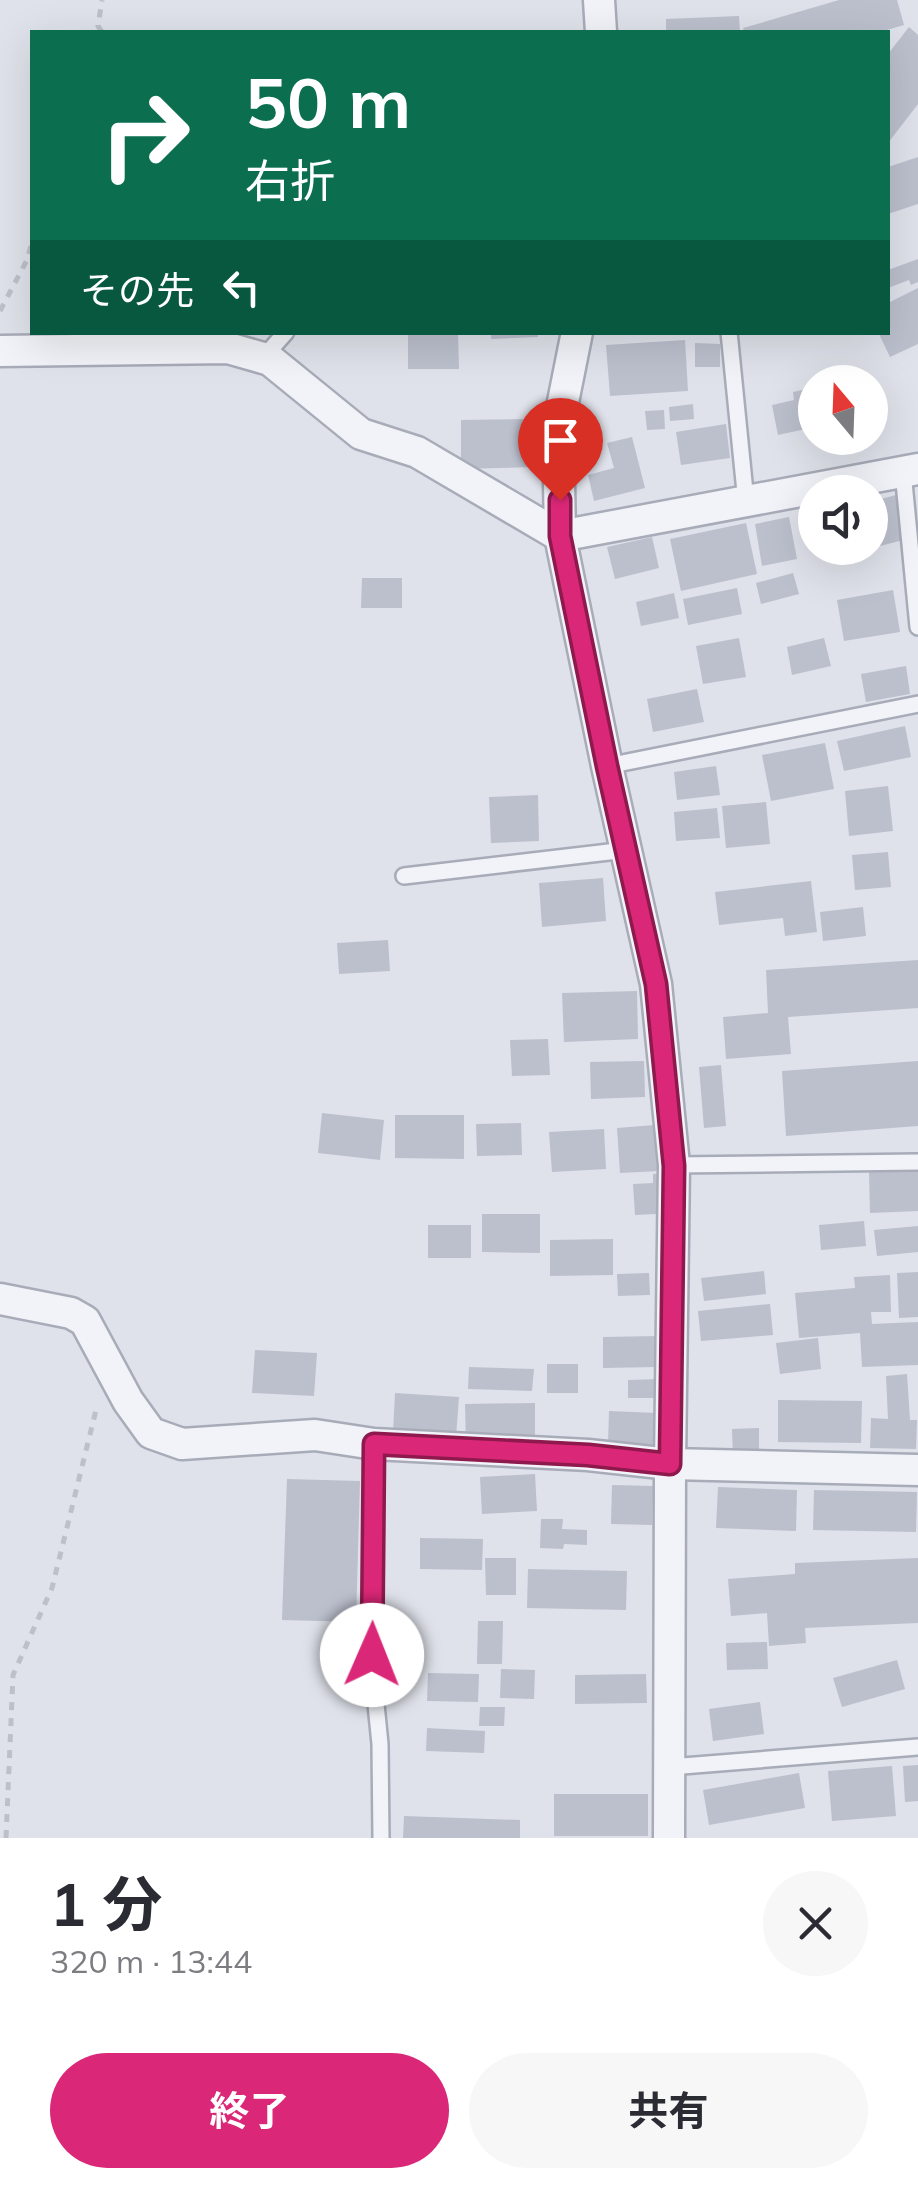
<!DOCTYPE html>
<html lang="ja">
<meta charset="utf-8">
<style>
body{margin:0;font-family:Mulish,"Noto Sans JP",sans-serif;background:#f7f7f7;color:#2b2b33;height:100vh;display:flex;flex-direction:column;font-size:38px;white-space:nowrap}
*{box-sizing:border-box;margin:0}
p{font-size:32px;color:#7c7c81}
.icon{flex:none;width:55px;height:55px;fill:none;stroke:currentColor;stroke-width:2;stroke-linecap:round;stroke-linejoin:round}
.map{position:relative;height:1838px;overflow:hidden}
.details{display:flex;flex-direction:column;background:#fff;flex:1}
.details>*{flex:none}
.top-card{position:absolute;left:30px;top:30px;width:860px;height:305px;border-radius:0px;box-shadow:0 10px 40px #0002;background:#0b6e4f;color:#fff;overflow:hidden}
.needle{width:65px;rotate:341deg}
.buttons{position:absolute;left:798px;top:365px;display:grid;gap:20px}
.buttons a{display:grid;place-items:center;width:90px;height:90px;border-radius:50%;background:#fff;box-shadow:0 10px 40px #0002;font-size:50px}
.pin{position:absolute;display:grid;place-items:center;width:85px;height:85px;color:#fff;margin:-102px -42px;border-radius:50% 50% 50% 0;rotate:-45deg;box-shadow:0 0 10px #0007}
.pin .icon{rotate:45deg}
.me{position:absolute;width:110px;margin:-55px;rotate:1deg;stroke-linejoin:round;filter:drop-shadow(0 0 8px #0008)}
.turn{display:flex;align-items:center;gap:35px;height:210px;padding:0 50px;font-size:45px}
.turn .icon{width:130px;height:130px;stroke-width:2.5}
.turn b{display:block;font-size:70px;line-height:85px}
.then{display:flex;align-items:center;height:95px;padding:0 50px;background:#0003;gap:20px;font-size:38px}
.round{display:grid;place-items:center;flex:none;width:105px;height:105px;border-radius:52px;background:#f7f7f7}
.head{display:flex;align-items:center;justify-content:space-between;height:170px;padding:0 50px}
h1{font-size:60px;font-weight:700;line-height:75px}
.button{display:flex;gap:20px;margin-top:auto;padding:20px 50px}
.button a{flex:1;height:115px;border-radius:60px;background:#db2777;color:#fff;font-size:40px;font-weight:700;line-height:115px;text-align:center}
.button a+a{background:#f7f7f7;color:#2b2b33}
.map>svg:first-child{display:block}
.building{fill:#bcc0cd}
.lines{fill:none;stroke-linecap:round;stroke-linejoin:round}
.service-casing{stroke:#a8acb8;stroke-width:20}
.minor-casing{stroke:#a8acb8;stroke-width:35}
.path{stroke:#bdc0c9;stroke-width:5;stroke-dasharray:8 8;stroke-linecap:butt}
.service{stroke:#f2f3f8;stroke-width:15}
.minor{stroke:#f2f3f8;stroke-width:30}
.route-casing{stroke:#8e194d;stroke-width:25}
.route{stroke:#db2777;stroke-width:18}
</style>
<div class="map">
<svg width="918" height="1838" viewBox="0 0 918 1838">
<rect width="100%" height="100%" fill="#dfe2ea"/>
<g class="building">
<path d="M839 0H897L904 25 880 32H744L743 28Z"/>
<path d="M739 16 740 32H666V19Z"/>
<path d="M909 27 918 35V104L888 143V54Z"/>
<path d="M918 157V204L888 214V167Z"/>
<path d="M918 259V282L911 285 909 280 888 288V270Z"/>
<path d="M918 288V344L890 357 878 332H888V303Z"/>
<path d="M491 332H537L538 337 491 339Z"/>
<path d="M408 333H458L459 369H408Z"/>
<path d="M685 340 688 391 610 396 606 345Z"/>
<path d="M695 343 720 344V367H695Z"/>
<path d="M815 387V427L778 435 772 405 794 400 793 392Z"/>
<path d="M693 404 694 419 670 421 669 407Z"/>
<path d="M664 410 665 429 647 430 645 411Z"/>
<path d="M534 419 535 467 461 469V420Z"/>
<path d="M726 424 730 458 681 465 676 432Z"/>
<path d="M632 437 645 488 594 501 588 475 614 468 607 443Z"/>
<path d="M896 495 907 539 880 546 870 510V502Z"/>
<path d="M815 513V546H811L804 515Z"/>
<path d="M789 517 797 559 762 566 755 524Z"/>
<path d="M746 523 757 574 681 591 670 539Z"/>
<path d="M652 537 659 568 615 579 607 547Z"/>
<path d="M793 573 799 594 761 604 756 583Z"/>
<path d="M362 578H402V608H361Z"/>
<path d="M737 588 742 614 688 625 683 599Z"/>
<path d="M893 590 900 632 844 641 837 600Z"/>
<path d="M674 593 679 618 641 626 636 602Z"/>
<path d="M739 638 746 677 703 684 696 646Z"/>
<path d="M824 638 831 666 792 675 787 647Z"/>
<path d="M906 666 910 694 866 702 861 674Z"/>
<path d="M697 689 704 722 653 732 647 699Z"/>
<path d="M905 726 911 757 844 771 837 741Z"/>
<path d="M825 743 834 789 771 801 762 755Z"/>
<path d="M716 766 720 795 677 800 674 772Z"/>
<path d="M888 786 893 831 849 836 845 791Z"/>
<path d="M538 795 539 841 491 843 489 797Z"/>
<path d="M766 802 770 844 726 848 722 806Z"/>
<path d="M717 808 720 838 676 841 674 812Z"/>
<path d="M888 852 891 887 855 890 852 855Z"/>
<path d="M603 878 606 921 542 927 539 883Z"/>
<path d="M811 881 817 932 785 936 783 918 719 925 715 892Z"/>
<path d="M863 907 866 936 823 941 820 912Z"/>
<path d="M388 940 390 971 339 974 337 943Z"/>
<path d="M918 960V1008L788 1017 791 1054 726 1059 723 1017 768 1013 766 970Z"/>
<path d="M637 991 638 1039 564 1042 562 993Z"/>
<path d="M548 1039 550 1075 512 1076 510 1040Z"/>
<path d="M644 1061 645 1097 591 1099 590 1062Z"/>
<path d="M918 1061V1126L786 1136 782 1071Z"/>
<path d="M721 1065 726 1126 704 1128 699 1067Z"/>
<path d="M322 1113 384 1120 380 1160 318 1153Z"/>
<path d="M395 1115H464V1159L395 1158Z"/>
<path d="M521 1123 522 1155 477 1156 476 1124Z"/>
<path d="M655 1125 659 1171 620 1173 617 1128Z"/>
<path d="M604 1129 606 1169 552 1172 549 1132Z"/>
<path d="M918 1170V1211L870 1213 869 1172Z"/>
<path d="M674 1172 676 1213 635 1215 633 1184 653 1183V1174Z"/>
<path d="M482 1214H540V1253L482 1252Z"/>
<path d="M864 1221 866 1246 821 1250 819 1225Z"/>
<rect x="428" y="1225" width="43" height="33"/>
<path d="M918 1226V1252L877 1256 874 1230Z"/>
<path d="M613 1239V1275L550 1276V1240Z"/>
<path d="M764 1271 766 1294 704 1301 701 1278Z"/>
<path d="M918 1272V1317L899 1318 897 1273Z"/>
<path d="M649 1273 650 1295 618 1296 617 1274Z"/>
<path d="M890 1275 891 1312H871L872 1324 918 1322V1365L862 1367 860 1333 799 1338 795 1293 855 1288 854 1277Z"/>
<path d="M770 1304 773 1335 701 1341 698 1311Z"/>
<path d="M658 1336V1367L603 1368V1337Z"/>
<path d="M818 1338 821 1369 780 1374 776 1343Z"/>
<path d="M255 1350 317 1353 314 1396 252 1393Z"/>
<rect x="547" y="1364" width="31" height="29"/>
<path d="M469 1367 534 1369 532 1391 468 1389Z"/>
<path d="M907 1374 910 1420H917L916 1449 870 1448 871 1418 888 1419 886 1376Z"/>
<path d="M660 1379 661 1398H628V1380Z"/>
<path d="M395 1393 459 1397 456 1437 393 1433Z"/>
<path d="M778 1400 862 1401 861 1443 778 1442Z"/>
<path d="M535 1403V1442L466 1443 465 1404Z"/>
<path d="M609 1411 657 1413 656 1448 608 1446Z"/>
<path d="M759 1428V1457H733L732 1429Z"/>
<path d="M535 1474 537 1511 482 1514 480 1477Z"/>
<path d="M287 1479 360 1481 356 1622 282 1620Z"/>
<path d="M612 1485 653 1486 652 1525 611 1524Z"/>
<path d="M718 1487 797 1490 796 1531 716 1528Z"/>
<path d="M814 1490 917 1492 916 1532 813 1530Z"/>
<path d="M541 1519H563L562 1529 587 1530V1545L564 1544 563 1549 540 1548Z"/>
<path d="M420 1538 483 1539 482 1570 420 1569Z"/>
<path d="M485 1558H516V1595H486Z"/>
<path d="M918 1558V1623L805 1628 806 1643 769 1646 767 1613 731 1616 728 1579 795 1574V1563Z"/>
<path d="M528 1569 627 1571 626 1610 527 1608Z"/>
<path d="M478 1621H503L502 1664H477Z"/>
<path d="M767 1642 768 1669 727 1670 726 1643Z"/>
<path d="M897 1660 905 1689 842 1707 833 1678Z"/>
<path d="M501 1669 535 1670 534 1699 500 1698Z"/>
<path d="M428 1673 479 1674 478 1702 427 1701Z"/>
<path d="M646 1674 647 1703 575 1704V1675Z"/>
<path d="M760 1702 764 1734 713 1741 709 1709Z"/>
<path d="M480 1707H505L504 1726H479Z"/>
<path d="M427 1728 485 1731 484 1753 426 1751Z"/>
<path d="M918 1765V1801L905 1802 903 1766Z"/>
<path d="M892 1766 896 1816 832 1821 828 1771Z"/>
<path d="M799 1773 805 1808 709 1825 703 1790Z"/>
<rect x="554" y="1794" width="94" height="42"/>
<path d="M404 1816 520 1820V1838H403Z"/>
</g>
<g class="lines">
<g class="service-casing">
<g id="service">
<path d="M729 332 746 502"/>
<path d="M263 358 286 332"/>
<path d="M903 472 918 627"/>
<path d="M607 766 918 704"/>
<path d="M404 876 626 850"/>
<path d="M674 1165 918 1162"/>
<path d="M374 1444 371 1655 380 1744 381 1838"/>
<path d="M670 1767 918 1747"/>
</g>
</g>
<g class="minor-casing">
<g id="minor">
<path d="M599 0 601 32"/>
<path d="M577 332 558 427 560 536 607 766 656 984 674 1165 670 1464 669 1838"/>
<path d="M0 351 228 348 270 360 361 434 417 452 560 536 918 469"/>
<path d="M0 1299 71 1313 85 1321 128 1401 151 1433 182 1444 315 1435 374 1444 588 1455 670 1464 918 1470"/>
</g>
</g>
<g class="path">
<path d="M102 32 98 26 102 0"/>
<path d="M0 311 27 260 32 242"/>
<path d="M6 1838 13 1675 52 1588 97 1406"/>
</g>
<use href="#service" class="service"/>
<use href="#minor" class="minor"/>
</g>
<g class="lines">
<g class="route-casing">
<path id="route" d="M372 1655 374 1444 588 1455 670 1464 674 1166 656 984 607 766 560 536V500"/>
</g>
<use href="#route" class="route"/>
</g>
</svg>
<div class="buttons">
<a><svg class="needle" viewBox="-14 -14 28 28"><path d="M0-13l5 13h-10z" fill="#e53935"/><path d="M0 13l5-13h-10z" fill="#7c7c81"/></svg></a>
<a><svg class="icon" aria-label="sound" viewBox="0 0 24 24"><path d="M4 9h4l5-4v14l-5-4H4zM17 9q2 3 0 6"/></svg></a>
</div>
<div class="pin" style="left:560px;top:500px;background:#d93025"><svg class="icon" aria-label="arrive" viewBox="0 0 24 24"><path d="M6 21V4h12l-3 4 3 4H6"/></svg></div>
<svg class="me" style="left:372px;top:1655px" viewBox="-20 -20 40 40"><circle r="19" fill="#fff"/><path d="M0-13L10 11 0 6-10 11z" fill="#db2777"/></svg>
<div class="top-card">
<div class="turn"><svg class="icon" aria-label="right" viewBox="0 0 24 24"><path d="M7 20v-9h11M14 6l5 5-5 5"/></svg><div><b>50 m</b>右折</div></div>
<div class="then">その先<svg class="icon" aria-label="left" viewBox="0 0 24 24"><path d="M17 20v-9H6M10 6l-5 5 5 5"/></svg></div>
</div>
</div>
<section class="details">
<div class="head"><div><h1>1 分</h1><p>320 m · 13:44</p></div><a class="round"><svg class="icon" aria-label="close" viewBox="0 0 24 24"><path d="M6 6l12 12M18 6L6 18"/></svg></a></div>
<div class="button"><a>終了</a><a>共有</a></div>
</section>
